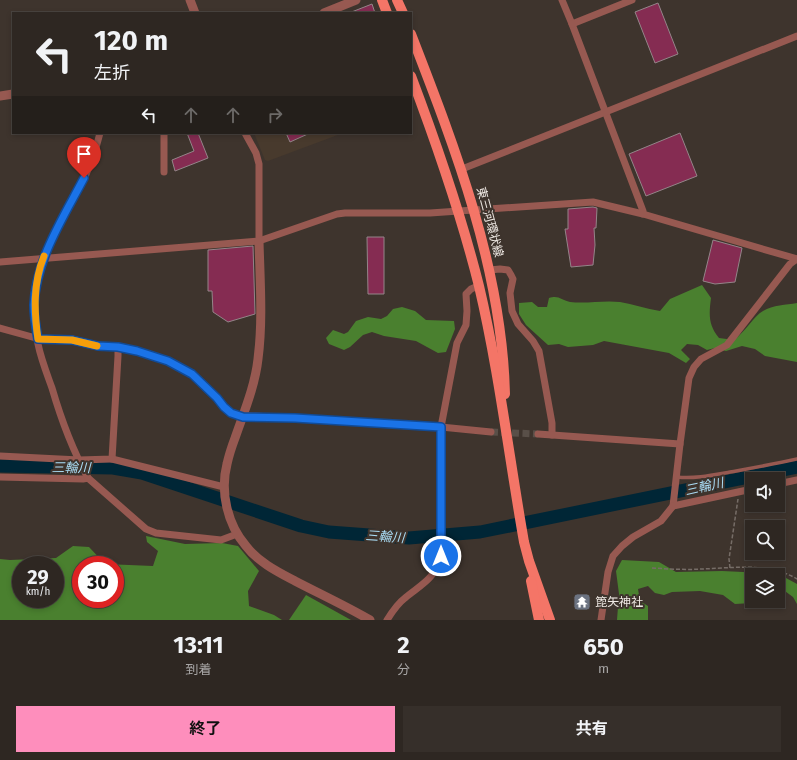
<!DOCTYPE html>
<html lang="ja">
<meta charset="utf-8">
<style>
body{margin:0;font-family:"Fira Sans","Noto Sans JP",sans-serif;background:#362f2a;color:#f1f3f6;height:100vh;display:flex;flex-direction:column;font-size:15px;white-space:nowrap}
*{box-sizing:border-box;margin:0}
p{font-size:13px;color:#a7a5a5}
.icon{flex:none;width:22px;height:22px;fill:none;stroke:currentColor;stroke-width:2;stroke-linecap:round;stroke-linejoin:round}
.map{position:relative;height:620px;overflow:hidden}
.sheet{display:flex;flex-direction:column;background:#2e2722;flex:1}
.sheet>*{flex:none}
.guide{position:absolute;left:12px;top:12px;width:400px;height:122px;border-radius:0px;box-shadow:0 2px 6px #0003,0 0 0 1px #494440;background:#2e2722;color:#f1f3f6;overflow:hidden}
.tools{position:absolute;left:745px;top:472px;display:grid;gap:8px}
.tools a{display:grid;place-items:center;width:40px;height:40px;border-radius:0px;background:#2e2722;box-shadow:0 2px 6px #0003,0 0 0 1px #494440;font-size:20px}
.speed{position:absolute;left:12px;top:556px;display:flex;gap:8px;font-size:20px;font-weight:700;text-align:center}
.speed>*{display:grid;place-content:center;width:52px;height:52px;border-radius:50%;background:#2e2722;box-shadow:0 2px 6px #0003,0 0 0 1px #494440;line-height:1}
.speed small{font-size:10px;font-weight:400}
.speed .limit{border:6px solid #d22;background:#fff;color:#111}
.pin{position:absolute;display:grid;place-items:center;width:34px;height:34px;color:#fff;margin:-41px -17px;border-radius:50% 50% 50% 0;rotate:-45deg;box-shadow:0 0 4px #0007}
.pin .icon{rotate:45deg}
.me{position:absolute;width:44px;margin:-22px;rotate:0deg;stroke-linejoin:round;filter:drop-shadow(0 0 3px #0008)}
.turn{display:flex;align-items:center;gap:14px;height:84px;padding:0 16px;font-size:18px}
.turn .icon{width:52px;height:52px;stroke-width:2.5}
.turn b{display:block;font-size:28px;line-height:34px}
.lanes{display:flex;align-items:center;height:38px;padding:0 16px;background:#0003;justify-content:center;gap:20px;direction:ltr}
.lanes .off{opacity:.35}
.eta{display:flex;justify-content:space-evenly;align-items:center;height:68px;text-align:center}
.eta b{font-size:24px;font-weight:700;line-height:28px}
.primary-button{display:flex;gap:8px;margin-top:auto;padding:8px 16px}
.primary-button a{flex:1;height:46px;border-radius:0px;background:#fe8ebc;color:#111;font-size:16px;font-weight:700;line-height:46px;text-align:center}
.primary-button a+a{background:#362f2a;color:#f1f3f6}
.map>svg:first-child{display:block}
.built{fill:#483a2d}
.forest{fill:#4a802f;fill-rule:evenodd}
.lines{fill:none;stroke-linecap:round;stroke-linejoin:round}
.river{stroke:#002636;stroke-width:13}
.building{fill:#852c52;stroke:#948589}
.minor-tunnel{stroke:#594f48;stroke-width:7;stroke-dasharray:7 3.5;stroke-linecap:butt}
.path{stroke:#766d67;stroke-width:1.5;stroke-dasharray:4 2;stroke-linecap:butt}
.service{stroke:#975951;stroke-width:3.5}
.minor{stroke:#975951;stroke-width:7}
.tertiary{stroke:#975951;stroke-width:9}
.primary{stroke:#f47567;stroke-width:10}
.route-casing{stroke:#114b97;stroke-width:10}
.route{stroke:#1a73e8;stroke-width:7}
.slow{stroke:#f59e0b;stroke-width:7}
.labels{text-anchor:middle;stroke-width:4;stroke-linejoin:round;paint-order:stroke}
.street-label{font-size:12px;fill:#efe9e4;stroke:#3e342d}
.poi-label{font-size:12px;fill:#efe9e4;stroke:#3e342d;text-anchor:start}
.water-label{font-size:13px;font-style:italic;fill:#aaddf6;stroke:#3e342d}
</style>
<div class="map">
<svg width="797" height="620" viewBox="0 0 797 620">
<rect width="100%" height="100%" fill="#3e342d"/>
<path class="built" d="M254 133H343L268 161 265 160Z"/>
<g class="forest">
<path d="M702 285 711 298C709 314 708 325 719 338L734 340C745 332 754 316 763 311 773 305 786 305 797 303V362L765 356 755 349 742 346 726 351 715 348 707 350 698 345 687 344 681 350 690 359 686 363 669 353 604 341 593 345 568 347 559 344 548 345 526 325 519 314V303L532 302 538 307H547L549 298C559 295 561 300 570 302 587 304 603 300 620 302 633 304 646 309 660 311L670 299Z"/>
<path d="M402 307 415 311 426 320 454 321 455 329 446 352 438 353 416 341 384 336 372 332 363 335 350 347 344 350 329 344 326 338 333 330 344 334 348 332 356 321 368 317 381 319 387 316 393 309Z"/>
<path d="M146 536 185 544 222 543 238 546 259 571 248 591 249 606 274 615 282 620H0V559L10 560 56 558 73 546 89 547 105 564 153 566 158 551 147 542ZM21 565H55V599H21ZM81 565H115V599H81Z"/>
<path d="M622 560 659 562 676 572 722 571 764 573 774 575H752V601H753L752 603 735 604 723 595 700 591 672 592 664 595 655 593 648 586 638 589 640 601 648 606V620H617L619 594 616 571Z"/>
<path d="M778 576 786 578 797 584V604L793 597 778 586Z"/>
<path d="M306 595 351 620H289Z"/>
</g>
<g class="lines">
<path class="river" d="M0 466 113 468 142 473 301 526 329 532 409 538 480 532 797 467"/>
</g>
<g class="building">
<path d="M658 3 678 54 655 63 635 12Z"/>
<path d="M372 4 375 13H349Z"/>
<path d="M187 133H198L208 158 175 171 172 160 194 151Z"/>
<path d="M286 133H310L290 142Z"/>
<path d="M680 133 697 176 646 196 629 154Z"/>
<path d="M593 207 597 208 596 228H594L595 245 593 265 571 267 565 229H568V209Z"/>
<path d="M367 237H384V294H368Z"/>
<path d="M713 240 742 248 735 282 715 284 703 281Z"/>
<path d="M253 246 255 314 228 322 213 312 212 291H208V250Z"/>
</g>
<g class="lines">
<path class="minor-tunnel" d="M491 432 538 434"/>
<g class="path">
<path d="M652 568C669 569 686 570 702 569 733 568 769 562 797 579"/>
<path d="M730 568 729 559 738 499"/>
</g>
<path class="service" d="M677 477C694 479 713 475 730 472 752 468 775 464 797 459"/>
<g class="minor">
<path d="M562 0 572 24 643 211V214"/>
<path d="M572 24 632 0"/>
<path d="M164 133V172"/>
<path d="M245 133 256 153 259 164V241"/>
<path d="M462 169 797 36"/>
<path d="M0 262 259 241 337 214 345 213H430L593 202 643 214 797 259"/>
<path d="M490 270 500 269 508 270 511 275 513 279 510 293 512 311 518 324 533 341 539 351 552 423V435"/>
<path d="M0 328 43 340 72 339 98 346 118 347V356L112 459 79 460 0 456"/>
<path d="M118 347C143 352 169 359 191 374 197 378 202 384 207 388 217 397 224 410 236 415L441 427 491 432"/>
<path d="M538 434 680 444"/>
<path d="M112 459 224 487"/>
<path d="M0 477 83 479 88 478 146 529 156 533 221 540 237 534"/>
<path d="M88 478C72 449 61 419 52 388 47 374 41 359 38 344 32 316 33 284 44 257 54 230 71 205 84 179 91 164 96 149 100 133"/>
<path d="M778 484 797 480"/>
<path d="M673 506 680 444 689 378 694 367 701 359 727 345 790 264 797 259"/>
<path d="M387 620C392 612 397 604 405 598 422 584 435 579 441 556V427L457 343 466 325 467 311 466 294 471 289 478 286"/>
<path d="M601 620 608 572 613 556 622 546 633 537 661 521 673 506 752 489"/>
</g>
<g class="tertiary">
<path d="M190 0 195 13"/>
<path d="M324 13 356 0"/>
<path d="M0 96 13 94"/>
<path d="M259 241C260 280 263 321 258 359 255 386 244 412 235 438 232 446 229 455 227 464 220 491 227 524 246 546 258 562 278 572 295 581 320 594 346 606 370 620"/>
</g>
<g class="primary">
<path d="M382 0 387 13"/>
<path d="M397 0 403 13"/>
<path d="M411 34C456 150 502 269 505 394"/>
<path d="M411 76C437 145 461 214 479 286 499 371 509 457 524 542L529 561 550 620"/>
<path d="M531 581 539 620"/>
</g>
</g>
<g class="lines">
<g class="route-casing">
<path id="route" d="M84 178C63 218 36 259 34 305 34 316 36 328 38 339L72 340 98 346 118 347 137 351 168 361 192 374 217 398 224 407 231 413 243 417 295 418 441 427V556"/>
</g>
<use href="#route" class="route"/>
<path class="slow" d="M44 256C33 283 34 311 38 339L72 340 97 346"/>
</g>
<defs>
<g id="temple-square" transform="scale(0.9)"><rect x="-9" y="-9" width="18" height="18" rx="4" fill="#6b7280" stroke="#3e342d"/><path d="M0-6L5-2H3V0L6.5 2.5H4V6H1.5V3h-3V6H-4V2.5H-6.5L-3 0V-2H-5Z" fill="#fff"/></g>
</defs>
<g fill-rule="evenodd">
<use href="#temple-square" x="582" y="602"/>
</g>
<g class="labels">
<g class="street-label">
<text transform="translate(490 222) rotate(75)" y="4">東三河環状線</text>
</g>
<g class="poi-label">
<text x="595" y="606">箆矢神社</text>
</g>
<g class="water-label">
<text transform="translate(71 467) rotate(1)" y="5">三輪川</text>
<text transform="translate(704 486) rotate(-12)" y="5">三輪川</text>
<text transform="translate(385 536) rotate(4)" y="5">三輪川</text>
</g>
</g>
</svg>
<div class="tools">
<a><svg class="icon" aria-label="sound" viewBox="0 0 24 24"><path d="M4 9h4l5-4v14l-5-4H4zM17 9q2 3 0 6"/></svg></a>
<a><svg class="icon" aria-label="search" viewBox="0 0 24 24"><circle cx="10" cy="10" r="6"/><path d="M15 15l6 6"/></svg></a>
<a><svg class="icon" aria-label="layers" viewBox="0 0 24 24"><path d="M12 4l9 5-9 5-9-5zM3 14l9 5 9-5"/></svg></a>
</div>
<div class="speed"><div>29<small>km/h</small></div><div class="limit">30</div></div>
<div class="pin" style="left:84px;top:178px;background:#d93025"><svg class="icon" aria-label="arrive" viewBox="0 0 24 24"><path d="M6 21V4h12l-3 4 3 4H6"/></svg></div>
<svg class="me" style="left:441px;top:556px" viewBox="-20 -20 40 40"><circle r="17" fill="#1a73e8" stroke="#fff" stroke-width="3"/><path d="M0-11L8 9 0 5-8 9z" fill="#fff"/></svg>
<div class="guide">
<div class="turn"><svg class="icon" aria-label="left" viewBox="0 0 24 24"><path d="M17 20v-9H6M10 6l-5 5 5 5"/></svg><div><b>120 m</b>左折</div></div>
<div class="lanes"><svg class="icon" aria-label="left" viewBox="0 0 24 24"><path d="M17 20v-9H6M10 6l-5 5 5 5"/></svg><svg class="icon off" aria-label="ahead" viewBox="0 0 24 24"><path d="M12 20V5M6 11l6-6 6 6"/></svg><svg class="icon off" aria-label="ahead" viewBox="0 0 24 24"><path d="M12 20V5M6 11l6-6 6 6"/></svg><svg class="icon off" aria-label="right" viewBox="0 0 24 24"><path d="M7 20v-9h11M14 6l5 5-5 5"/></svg></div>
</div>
</div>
<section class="sheet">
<div class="eta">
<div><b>13:11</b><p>到着</p></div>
<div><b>2</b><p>分</p></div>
<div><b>650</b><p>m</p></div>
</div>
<div class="primary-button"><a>終了</a><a>共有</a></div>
</section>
